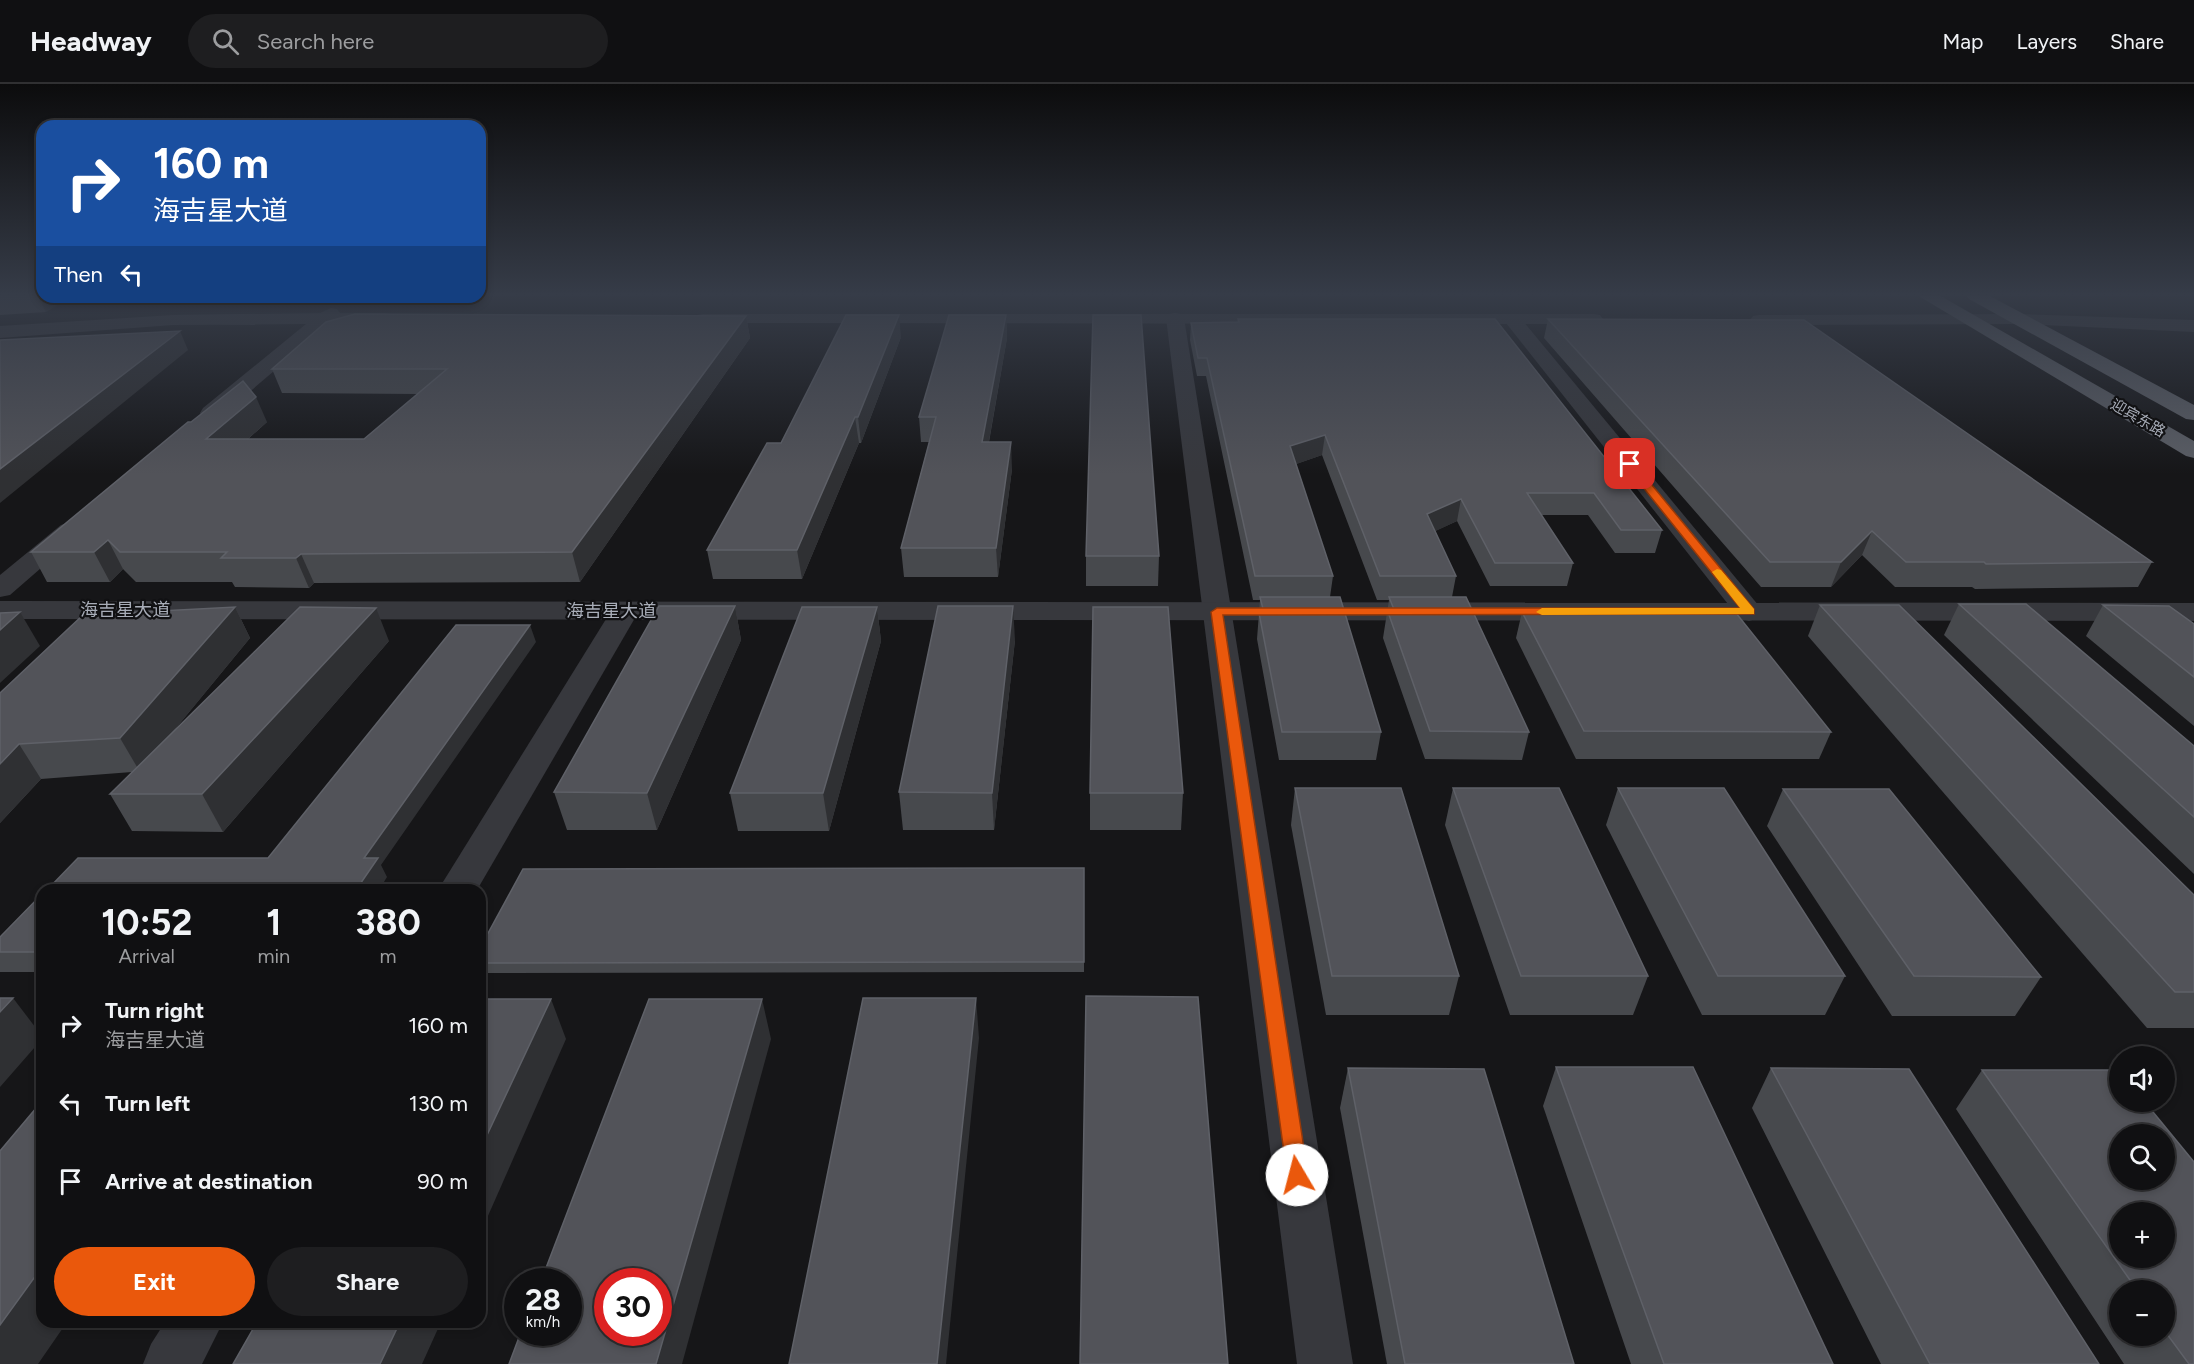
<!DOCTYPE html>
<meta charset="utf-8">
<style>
body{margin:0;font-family:Figtree,"Noto Sans SC",sans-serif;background:#1e1e20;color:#f1f3f6;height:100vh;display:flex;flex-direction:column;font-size:22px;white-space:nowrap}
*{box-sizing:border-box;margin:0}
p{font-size:20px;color:#9c9d9f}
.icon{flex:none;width:33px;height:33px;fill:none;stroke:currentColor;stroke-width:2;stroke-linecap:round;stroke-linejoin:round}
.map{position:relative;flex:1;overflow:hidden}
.details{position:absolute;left:36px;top:800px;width:450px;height:444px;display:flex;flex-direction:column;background:#101012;border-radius:18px;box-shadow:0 3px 9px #0003,0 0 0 2px #303032}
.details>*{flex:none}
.banner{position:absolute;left:36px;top:36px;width:450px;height:183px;border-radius:18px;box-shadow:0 3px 9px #0003,0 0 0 2px #303032;background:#1a4fa0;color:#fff;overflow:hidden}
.tools{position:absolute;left:2109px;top:962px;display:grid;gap:12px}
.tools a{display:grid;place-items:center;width:66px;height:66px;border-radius:50%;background:#101012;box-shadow:0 3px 9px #0003,0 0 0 2px #303032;font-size:30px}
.speed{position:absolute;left:504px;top:1184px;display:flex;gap:12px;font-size:30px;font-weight:700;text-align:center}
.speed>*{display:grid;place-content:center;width:78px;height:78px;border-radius:50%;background:#101012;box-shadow:0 3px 9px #0003,0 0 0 2px #303032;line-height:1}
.speed small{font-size:15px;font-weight:400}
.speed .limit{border:9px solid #d22;background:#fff;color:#111}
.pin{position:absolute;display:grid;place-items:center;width:51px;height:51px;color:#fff;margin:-26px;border-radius:12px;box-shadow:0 3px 9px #0006}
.me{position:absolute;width:66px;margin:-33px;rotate:352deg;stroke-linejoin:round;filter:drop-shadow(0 0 4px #0008)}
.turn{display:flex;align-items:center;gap:21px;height:126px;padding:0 18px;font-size:27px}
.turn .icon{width:78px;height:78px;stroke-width:2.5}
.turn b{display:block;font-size:42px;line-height:51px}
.then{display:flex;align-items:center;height:57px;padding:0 18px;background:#0003;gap:12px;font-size:22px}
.eta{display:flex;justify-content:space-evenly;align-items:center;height:102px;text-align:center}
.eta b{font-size:36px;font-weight:700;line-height:42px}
.action{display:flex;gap:12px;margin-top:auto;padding:12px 18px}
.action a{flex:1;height:69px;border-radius:36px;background:#ea580c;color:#fff;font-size:24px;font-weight:700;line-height:69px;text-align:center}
.action a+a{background:#1e1e20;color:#f1f3f6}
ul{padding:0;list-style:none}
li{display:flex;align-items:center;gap:18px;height:78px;padding:0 18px}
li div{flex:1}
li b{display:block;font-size:22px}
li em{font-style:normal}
header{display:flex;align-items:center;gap:36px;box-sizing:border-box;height:84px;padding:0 30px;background:#101012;border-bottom:2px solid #303032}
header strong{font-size:28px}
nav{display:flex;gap:33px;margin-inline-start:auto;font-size:21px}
.search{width:420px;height:54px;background:#1e1e20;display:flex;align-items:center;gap:15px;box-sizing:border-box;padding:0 21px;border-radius:33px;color:#9c9d9f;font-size:22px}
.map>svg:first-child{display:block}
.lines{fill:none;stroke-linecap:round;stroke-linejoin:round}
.minor{fill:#37383d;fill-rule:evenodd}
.tertiary{fill:#37383d;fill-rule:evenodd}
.trunk{fill:#5b5e65;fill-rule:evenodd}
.wall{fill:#47494d;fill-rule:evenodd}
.shaded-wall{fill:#2f3033}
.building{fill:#525359;stroke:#5f6168;stroke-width:1.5;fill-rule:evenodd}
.route{fill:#ea580c;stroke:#983908;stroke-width:1.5}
.slow{fill:#f59e0b}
.labels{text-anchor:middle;stroke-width:4.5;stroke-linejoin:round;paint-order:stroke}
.far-street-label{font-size:15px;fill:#a8adb8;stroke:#111113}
.street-label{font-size:18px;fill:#a8adb8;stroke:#111113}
</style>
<header>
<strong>Headway</strong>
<div class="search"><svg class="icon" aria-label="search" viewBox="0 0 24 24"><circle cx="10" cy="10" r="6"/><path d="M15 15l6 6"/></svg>Search here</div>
<nav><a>Map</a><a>Layers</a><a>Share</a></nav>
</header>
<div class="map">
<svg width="2194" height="1280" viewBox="0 0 2194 1280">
<rect width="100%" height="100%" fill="#161618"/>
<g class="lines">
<g class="minor">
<path d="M1175 229 1181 230 1184 234 1353 1280H1297L1166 234 1169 230Z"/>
<path d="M1512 230 1518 231 1759 522 1763 528 1759 534 1749 537 1739 534 1506 239 1503 235 1506 231Z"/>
<path d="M625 518 635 521 639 527 477 806H438L611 527 615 521Z"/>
<path d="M165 1238H223L202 1280H143L151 1260Z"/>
</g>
<g class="tertiary">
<path d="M331 224 337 225 340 229H385L391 230 394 234 391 238 385 239 329 240 219 334 211 335 203 334 200 329 203 324 306 240 173 241 0 254V242L173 231 320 229Z"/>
<path d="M703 230H1594L1600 231 1603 235 1600 239 1594 240 697 239 694 235 697 231Z"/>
<path d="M2019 230 2194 236V248L2019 240 1759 241 1753 240 1750 236 1753 232 1759 231Z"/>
<path d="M70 438 79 441 83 446 79 451 10 511 0 513V491L61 441Z"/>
<path d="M0 517 2194 519V537L0 535Z"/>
</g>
<g class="trunk">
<path d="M1917 211H1939L2194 357V374L2186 372Z"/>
<path d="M1966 211H1988L2194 321V336L2186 335 1969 215Z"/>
</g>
</g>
<g class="wall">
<path d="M0 211H42L46 228 0 231Z"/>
<path d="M1006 231 1007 254 989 358 1012 385 998 493H904L901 464 929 358H921L919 333Z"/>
<path d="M746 232 750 254 580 498 314 499 309 504 235 503 232 498H136L123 485 110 498H47L31 468 191 338H267L248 355H364L418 310 282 309 272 285Z"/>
<path d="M1238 235H1495L1662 446 1655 469H1615L1588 431H1541L1573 479 1567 502H1490L1457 437 1435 447 1456 492 1452 513 1529 648 1522 676 1425 675 1383 554 1389 516H1377L1322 371 1296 380 1333 492 1330 513 1381 648 1376 676H1279L1257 555 1260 516H1253L1206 292H1197L1190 256 1191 239 1237 238Z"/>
<path d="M1548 235 2152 478 2138 503 1975 505 1972 503H1895L1862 471 1831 503H1761L1544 254Z"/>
<path d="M901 253 861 359H859L802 495H713L707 466Z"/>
<path d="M1086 472H1159L1158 502H1086Z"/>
<path d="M1959 520 2194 662V790L1944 551Z"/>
<path d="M1820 521 2194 811V944H2147L1808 552Z"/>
<path d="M2103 521 2194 540V642L2086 552Z"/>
<path d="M735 522 741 556 657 746H567L554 708Z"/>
<path d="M235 523 250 554 171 650 389 557 223 748 132 747 110 710 132 688 41 695 0 739V609Z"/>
<path d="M877 523 881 557 829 747H738L730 709Z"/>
<path d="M1522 528 1831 648 1819 675H1576L1516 554Z"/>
<path d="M1015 556 994 746H903L899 708Z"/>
<path d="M1295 704 1459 892 1449 931H1326L1291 741Z"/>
<path d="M1453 704 1648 892 1633 931H1510L1445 741Z"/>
<path d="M1618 704 1845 892 1825 931H1702L1606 741Z"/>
<path d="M1783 705 2041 893 2015 932H1892L1767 742Z"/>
<path d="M1090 709H1183L1181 746H1090Z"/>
<path d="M1084 784V888L480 889V864Z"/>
<path d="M42 810V888H0V853Z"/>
<path d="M1556 983 1833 1280H1631L1543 1022Z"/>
<path d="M1348 984 1574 1280H1387L1340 1024Z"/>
<path d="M1771 984 2099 1280H1881L1752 1024Z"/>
<path d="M1982 986H2119L2120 1017H2144L2194 1078V1280H2124L1956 1025ZM2120 1050H2164V1095H2120ZM2120 1128H2164V1173H2120ZM2120 1206H2164V1251H2120Z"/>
</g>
<g class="shaded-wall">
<path d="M37 211H42V213H71L46 228Z"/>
<path d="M899 231 901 253 861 359 858 333Z"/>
<path d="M1006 231 1007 254 984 385 982 358Z"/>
<path d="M746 232 750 254 580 498 572 468Z"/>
<path d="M180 247 188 266 0 419V385Z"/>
<path d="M256 313 267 338 218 381 206 355Z"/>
<path d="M855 333 859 359 802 495 797 466Z"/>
<path d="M1325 351 1322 371 1288 383 1290 362Z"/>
<path d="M1011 358 1012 385 998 493 996 464Z"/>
<path d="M1461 415 1457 437 1423 453 1427 430Z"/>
<path d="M1872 447 1862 471 1831 503 1841 478Z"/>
<path d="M108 456 123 485 110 498 94 468Z"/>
<path d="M301 470 314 499 309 504 296 474Z"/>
<path d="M735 522 741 556 657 746 647 709Z"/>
<path d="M1013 522 1015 556 994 746 992 709Z"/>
<path d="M235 523 250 554 140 688 120 654Z"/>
<path d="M877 523 881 557 829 747 823 709Z"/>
<path d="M376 524 389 557 223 748 202 710Z"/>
<path d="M20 528 40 562 0 599V546Z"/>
<path d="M530 541 536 558 381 781 387 793 379 806H356L364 774Z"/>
<path d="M19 660 41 695 0 739V680Z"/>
<path d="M13 914 42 952V955L0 1003V928Z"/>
<path d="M976 914 979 954 946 1280H937Z"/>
<path d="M551 915 566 955 480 1150V1066Z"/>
<path d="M762 915 771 955 682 1280H656Z"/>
<path d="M42 1183V1238H67L38 1280H0V1241Z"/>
<path d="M400 1238H441L422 1280H380Z"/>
</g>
<g class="building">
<path d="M355 230 746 232 572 468 301 470 296 474H221L227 468H120L108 456 94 468H31L188 338H191L243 297 256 313 206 355H364L447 285H272L326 238Z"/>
<path d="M846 231H899L858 333H855L797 466H707L767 359H781Z"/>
<path d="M949 231H1006L982 358H1011L996 464H901L936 333H919Z"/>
<path d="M1093 231H1141L1159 472H1086Z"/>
<path d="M1238 235H1495L1662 446H1621L1594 409H1527L1573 479H1495L1461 415 1427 430 1456 492H1380L1325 351 1290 362 1333 492H1255L1207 274H1198L1191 239 1239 238Z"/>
<path d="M1548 235 1804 236 2152 478 1986 480 1984 478H1906L1872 447 1841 478H1770Z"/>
<path d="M180 247 0 385V256Z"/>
<path d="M1260 513H1340L1381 648H1282L1259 529H1264Z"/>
<path d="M1389 513H1466L1529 648 1430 647 1388 528H1395Z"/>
<path d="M1959 520H2026L2194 662V733Z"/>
<path d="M1820 521H1899L2194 811V908H2175Z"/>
<path d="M2103 521 2169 522 2194 540V593Z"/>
<path d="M659 522H735L647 709 554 708Z"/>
<path d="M938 522H1013L992 709 899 708Z"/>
<path d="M235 523 120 654 19 660 0 680V609L83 531Z"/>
<path d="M300 523 376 524 202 710H110Z"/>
<path d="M802 523H877L823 709H730Z"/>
<path d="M1093 523H1168L1183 709H1090Z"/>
<path d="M20 528 0 546V529Z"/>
<path d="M1522 528 1736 529 1831 648 1584 647Z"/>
<path d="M456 541H530L364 774H378L356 806H47L78 774H268Z"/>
<path d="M1295 704H1401L1459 892H1332Z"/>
<path d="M1453 704H1559L1648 892H1521Z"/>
<path d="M1618 704H1724L1845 892H1718Z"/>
<path d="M1783 705H1889L2041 893 1914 892Z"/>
<path d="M1084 784V878L480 879V864L523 785Z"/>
<path d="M42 810V868H0V853Z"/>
<path d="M1086 912 1198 913 1228 1280H1080Z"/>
<path d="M0 914H13L0 928Z"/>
<path d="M863 914H976L937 1280H789Z"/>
<path d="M480 915H551L480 1066Z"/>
<path d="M649 915H762L656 1280H509L521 1248H568V1197H541ZM608 1197H658V1248H608Z"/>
<path d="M1556 983H1693L1833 1280H1664Z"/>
<path d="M1348 984 1484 985 1574 1280H1405Z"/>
<path d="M1771 984 1909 985 2099 1280H1930Z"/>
<path d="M1982 986H2119L2120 1017H2144L2194 1078V1280H2189L2164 1246V1206H2137ZM2120 1050H2164V1095H2120ZM2120 1128H2164V1173H2120Z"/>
<path d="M42 1017V1183L0 1241V1067Z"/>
<path d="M257 1238H400L380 1280H233Z"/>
</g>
<linearGradient id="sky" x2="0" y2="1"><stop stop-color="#0c0c0d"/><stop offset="0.54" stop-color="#363c48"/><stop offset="1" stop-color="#363c48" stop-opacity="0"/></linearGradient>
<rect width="2194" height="390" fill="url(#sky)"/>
<path class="route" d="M1626 378H1633L1754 525V530L1223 531 1308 1091 1305 1097 1297 1100 1290 1097 1287 1091 1211 528 1217 524H1740L1626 382Z"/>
<path class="slow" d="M1717 485 1721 486 1754 525V530L1542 531 1536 528 1542 524H1740L1712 488Z"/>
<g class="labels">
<g class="far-street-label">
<text transform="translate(2138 334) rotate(30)" y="5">迎宾东路</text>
</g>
<g class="street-label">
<text x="125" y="532">海吉星大道</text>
<text x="611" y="533">海吉星大道</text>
</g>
</g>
</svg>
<div class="tools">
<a><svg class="icon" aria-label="sound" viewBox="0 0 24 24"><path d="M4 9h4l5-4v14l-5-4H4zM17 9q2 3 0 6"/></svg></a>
<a><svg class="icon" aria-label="search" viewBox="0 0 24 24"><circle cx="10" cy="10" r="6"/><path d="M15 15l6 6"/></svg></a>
<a>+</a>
<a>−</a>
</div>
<div class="speed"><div>28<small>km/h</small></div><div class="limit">30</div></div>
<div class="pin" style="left:1630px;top:380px;background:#d93025"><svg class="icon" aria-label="arrive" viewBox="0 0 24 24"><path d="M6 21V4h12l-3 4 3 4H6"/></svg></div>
<svg class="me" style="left:1297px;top:1091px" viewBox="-20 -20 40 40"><circle r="19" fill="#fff"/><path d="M0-13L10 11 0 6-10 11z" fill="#ea580c"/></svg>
<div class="banner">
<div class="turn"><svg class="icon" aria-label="right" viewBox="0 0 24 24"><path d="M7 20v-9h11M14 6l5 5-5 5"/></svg><div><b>160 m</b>海吉星大道</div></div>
<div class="then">Then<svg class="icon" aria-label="left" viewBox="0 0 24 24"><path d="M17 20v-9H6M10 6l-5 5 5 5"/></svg></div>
</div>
<section class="details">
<div class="eta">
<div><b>10:52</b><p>Arrival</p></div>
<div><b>1</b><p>min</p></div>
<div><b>380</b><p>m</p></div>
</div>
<ul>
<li><svg class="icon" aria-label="right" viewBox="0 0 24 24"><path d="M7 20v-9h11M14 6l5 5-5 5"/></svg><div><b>Turn right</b><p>海吉星大道</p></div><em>160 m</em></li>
<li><svg class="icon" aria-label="left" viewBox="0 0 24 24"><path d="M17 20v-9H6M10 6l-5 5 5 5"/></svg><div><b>Turn left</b></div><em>130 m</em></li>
<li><svg class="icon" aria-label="arrive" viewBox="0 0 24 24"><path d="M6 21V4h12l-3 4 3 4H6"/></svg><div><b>Arrive at destination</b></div><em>90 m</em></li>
</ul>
<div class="action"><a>Exit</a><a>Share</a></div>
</section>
</div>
